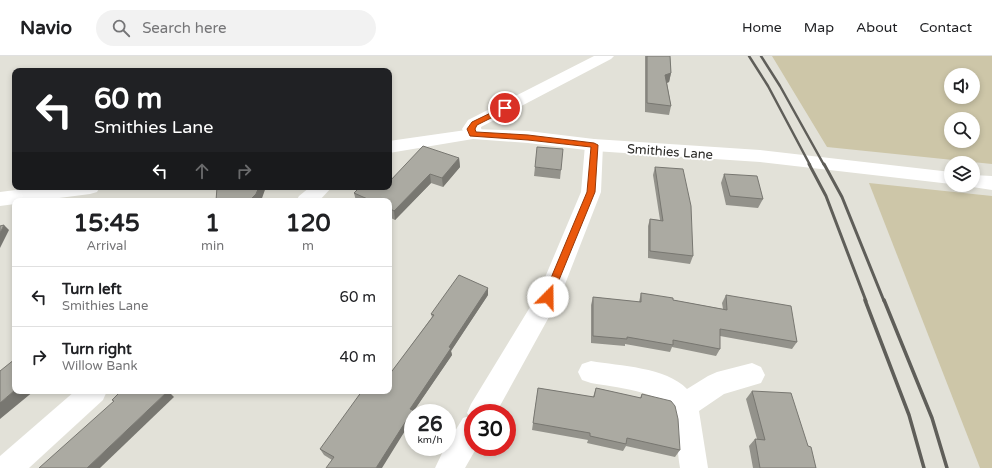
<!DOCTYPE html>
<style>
body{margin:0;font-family:"Varela Round",sans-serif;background:#f2f2f2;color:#202124;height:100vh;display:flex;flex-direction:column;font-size:15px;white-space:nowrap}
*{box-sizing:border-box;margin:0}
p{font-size:13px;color:#757577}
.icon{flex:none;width:22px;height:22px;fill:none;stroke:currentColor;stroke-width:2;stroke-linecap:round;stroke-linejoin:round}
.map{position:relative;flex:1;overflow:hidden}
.sheet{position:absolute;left:12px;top:142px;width:380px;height:196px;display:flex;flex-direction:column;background:#fff;border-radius:8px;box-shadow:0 2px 6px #0003}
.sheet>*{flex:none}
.banner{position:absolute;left:12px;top:12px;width:380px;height:122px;border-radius:8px;box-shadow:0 2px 6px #0003;background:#202124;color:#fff;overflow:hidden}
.controls{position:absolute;left:944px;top:12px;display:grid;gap:8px}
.controls a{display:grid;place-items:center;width:36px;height:36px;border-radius:50%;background:#fff;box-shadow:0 2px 6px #0003;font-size:20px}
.speed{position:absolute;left:404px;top:348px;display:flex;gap:8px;font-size:20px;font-weight:700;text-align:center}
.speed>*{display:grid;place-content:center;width:52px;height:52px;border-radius:50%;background:#fff;box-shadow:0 2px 6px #0003;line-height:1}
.speed small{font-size:10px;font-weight:400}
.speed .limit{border:6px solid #d22;background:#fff;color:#111}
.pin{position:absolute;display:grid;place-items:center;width:34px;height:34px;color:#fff;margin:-17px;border:2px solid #fff;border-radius:50%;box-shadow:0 1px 4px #0007}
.me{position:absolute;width:44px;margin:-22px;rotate:22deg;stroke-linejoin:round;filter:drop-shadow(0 0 3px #0008)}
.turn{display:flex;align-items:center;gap:14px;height:84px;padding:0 16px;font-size:18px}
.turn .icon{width:52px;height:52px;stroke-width:2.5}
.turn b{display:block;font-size:28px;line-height:34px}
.lanes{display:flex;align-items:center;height:38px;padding:0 16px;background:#0003;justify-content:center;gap:20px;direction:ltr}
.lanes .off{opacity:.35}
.eta{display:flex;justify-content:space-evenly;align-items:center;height:68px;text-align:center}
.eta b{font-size:24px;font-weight:800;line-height:28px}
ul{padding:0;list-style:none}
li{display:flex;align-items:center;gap:12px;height:60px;padding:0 16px;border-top:1px solid #e0e0e0}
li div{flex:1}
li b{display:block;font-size:15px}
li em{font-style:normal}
header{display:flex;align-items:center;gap:24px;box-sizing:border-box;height:56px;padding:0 20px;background:#fff;border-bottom:1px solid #e0e0e0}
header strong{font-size:19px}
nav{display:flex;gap:22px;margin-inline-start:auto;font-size:14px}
.search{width:280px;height:36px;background:#f2f2f2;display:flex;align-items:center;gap:10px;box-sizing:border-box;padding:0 14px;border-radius:22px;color:#757577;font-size:15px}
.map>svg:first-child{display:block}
.green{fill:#cdc6a8;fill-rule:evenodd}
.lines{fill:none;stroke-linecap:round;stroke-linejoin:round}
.minor{fill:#fff;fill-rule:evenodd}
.tertiary{fill:#fff;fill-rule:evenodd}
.rail-far2{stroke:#5f5e59;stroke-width:2.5}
.rail-far1{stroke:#5f5e59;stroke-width:3}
.rail{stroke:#5f5e59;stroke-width:3.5}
.wall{fill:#93928b}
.shaded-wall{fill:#787771}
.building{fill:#abaaa2;stroke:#787771}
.route{fill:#ea580c;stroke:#983908}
.labels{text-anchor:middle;stroke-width:4;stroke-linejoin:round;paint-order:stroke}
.street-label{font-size:13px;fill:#2b2a27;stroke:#fff}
</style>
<header>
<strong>Navio</strong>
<div class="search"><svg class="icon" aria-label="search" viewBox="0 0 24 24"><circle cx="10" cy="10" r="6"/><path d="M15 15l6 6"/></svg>Search here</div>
<nav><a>Home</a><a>Map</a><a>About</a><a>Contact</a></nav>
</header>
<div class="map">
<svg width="992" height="412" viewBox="0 0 992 412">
<rect width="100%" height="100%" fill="#e2e1d8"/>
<g class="green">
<path d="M772 0H992V108L827 91ZM951 19H973V41H951ZM951 63H973V85H951Z"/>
<path d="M869 127 992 140V412H980Z"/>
</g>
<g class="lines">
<g class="minor">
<path d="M594 0H614L611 3 481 71 482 78 479 82 473 83 467 82 462 73 468 64Z"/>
<path d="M594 83 600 85 603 89 601 136 560 241 496 357H473V391H477L465 412H435L445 391H447V388L463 362 469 360 467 357 471 348 538 238 581 136 585 89 588 85Z"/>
<path d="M310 131H332L319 145H296L299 140Z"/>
<path d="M591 305C620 310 666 311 687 333L708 320 717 316 752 307 761 311 765 319 761 327 724 338 699 355 708 412H680C677 396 677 372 672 357 666 335 611 331 591 327L582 324 578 316 582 308Z"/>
<path d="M75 335H107L103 344 29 412H0V400Z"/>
</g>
<g class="tertiary">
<path d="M473 73 528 75 594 83 760 94 951 116V128L760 106 594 95 528 87 473 83 389 97V85Z"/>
<path d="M973 119 992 120V134L966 130 973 129Z"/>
<path d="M39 131H100L97 136 90 138 36 145H15V148L0 150V136Z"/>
</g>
<g class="rail-far2">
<path d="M749 0 768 30 810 109"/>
<path d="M761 0 780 30 824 109"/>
</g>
<g class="rail-far1">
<path d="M809 108 826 140 866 245"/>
<path d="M824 108 842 141 884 245"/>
</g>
<g class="rail">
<path d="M865 244 909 359 924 412"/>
<path d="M884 244 932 362 947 412"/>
</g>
</g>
<g class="wall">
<path d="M645 0H670L671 17 669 26 667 27 671 50 669 59 645 56Z"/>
<path d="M459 102 460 111 443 131 431 127 395 164 389 161V145H356L354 137 389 131Z"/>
<path d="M535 111 561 114 560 123 534 120Z"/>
<path d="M655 111 693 200 690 208 648 202V170L650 163 660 164 653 119Z"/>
<path d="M724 118 763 143 758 152 726 149 721 127Z"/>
<path d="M641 237 673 244 723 253 722 247 726 239 797 286 792 293 720 280V293L716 300 672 291 670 296 625 288V290L591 287V249L593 241 639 246Z"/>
<path d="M488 239 451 295 452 299 413 356V357L332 404 324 399 320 393 377 336 432 261 431 258Z"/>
<path d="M538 332 593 341 596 332 640 342 642 338 680 394 675 401 626 390 623 395 587 387 588 384 532 374Z"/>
<path d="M752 335 808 390 816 412H753L749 390 755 383H757L746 343Z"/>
</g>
<g class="shaded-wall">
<path d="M671 17 669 26 663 28 665 19Z"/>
<path d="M459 102 460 111 443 131 442 122Z"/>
<path d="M430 118 431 127 395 164 394 155Z"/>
<path d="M259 131H266L261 145H249Z"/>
<path d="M4 169 9 174 0 192V177Z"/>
<path d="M488 232V239L451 295 452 299 413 356V362L382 412H376L410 353 449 291Z"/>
<path d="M15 334V335H34L0 363V347Z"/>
<path d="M168 335 174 341 100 412H87Z"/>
</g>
<g class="building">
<path d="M647 0H670L671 17 665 19 671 50 647 47Z"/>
<path d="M423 90 459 102 442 122 430 118 394 155 389 152V145H372L354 137 360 131H389V126Z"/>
<path d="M537 91 563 93 561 114 535 111Z"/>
<path d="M655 111 683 113 691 150 693 200 650 195V163L663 165Z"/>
<path d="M724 118 757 120 763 143 730 140Z"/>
<path d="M217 131H259L256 138 249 145H216Z"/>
<path d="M4 169 0 177V170Z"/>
<path d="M459 219 488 232 449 291 451 292 410 353 413 354 376 412H326L334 401 320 393 362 335H374L377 336 378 335H389V319L434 259 431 258Z"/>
<path d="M641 237 673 242V244L727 254 726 239 791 250 797 286 720 273V293L673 284V289L627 281V283L593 280V241L641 246Z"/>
<path d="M15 303V334L0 347V315Z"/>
<path d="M538 332 594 341 596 332 641 342 642 338 671 345 675 350 678 363 680 394 627 382 626 388 590 380V377L533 367Z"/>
<path d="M121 335H168L87 412H39L114 345 112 344Z"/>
<path d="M752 335 791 337 808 390 811 391 816 412H760L755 383 765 384Z"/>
</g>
<path class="route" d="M505 50 508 52 507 54 477 69 475 73 476 76 528 79 594 87 598 89 595 136 552 241 551 244H544L543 241 587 136 591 91 528 84 470 80 467 73 472 66Z"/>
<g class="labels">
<g class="street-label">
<text transform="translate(670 95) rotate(4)" y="5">Smithies Lane</text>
</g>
</g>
</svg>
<div class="controls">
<a><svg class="icon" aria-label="sound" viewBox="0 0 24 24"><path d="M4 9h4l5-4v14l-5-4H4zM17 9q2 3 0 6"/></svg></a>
<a><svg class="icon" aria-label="search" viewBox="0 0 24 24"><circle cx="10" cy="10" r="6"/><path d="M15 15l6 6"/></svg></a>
<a><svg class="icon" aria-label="layers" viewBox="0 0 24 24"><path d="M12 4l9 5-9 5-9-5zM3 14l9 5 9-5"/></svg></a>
</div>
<div class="speed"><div>26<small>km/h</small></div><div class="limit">30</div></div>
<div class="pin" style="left:505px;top:52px;background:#d93025"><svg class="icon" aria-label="arrive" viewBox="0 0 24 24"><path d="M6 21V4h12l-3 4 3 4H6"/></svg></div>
<svg class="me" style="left:548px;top:241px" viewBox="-20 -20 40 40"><circle r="19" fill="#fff"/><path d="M0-13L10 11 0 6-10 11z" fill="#ea580c"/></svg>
<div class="banner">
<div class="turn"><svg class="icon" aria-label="left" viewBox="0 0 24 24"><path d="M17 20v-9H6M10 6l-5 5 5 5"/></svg><div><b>60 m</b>Smithies Lane</div></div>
<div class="lanes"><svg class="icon" aria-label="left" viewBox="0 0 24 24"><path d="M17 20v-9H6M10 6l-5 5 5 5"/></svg><svg class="icon off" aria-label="ahead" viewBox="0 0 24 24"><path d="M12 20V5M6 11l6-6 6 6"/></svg><svg class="icon off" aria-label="right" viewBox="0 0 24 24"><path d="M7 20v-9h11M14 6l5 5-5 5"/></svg></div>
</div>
<section class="sheet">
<div class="eta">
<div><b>15:45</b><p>Arrival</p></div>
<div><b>1</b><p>min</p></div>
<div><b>120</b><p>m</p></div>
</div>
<ul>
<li><svg class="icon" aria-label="left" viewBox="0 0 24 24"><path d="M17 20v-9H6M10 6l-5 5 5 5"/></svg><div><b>Turn left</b><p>Smithies Lane</p></div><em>60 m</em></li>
<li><svg class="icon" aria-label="right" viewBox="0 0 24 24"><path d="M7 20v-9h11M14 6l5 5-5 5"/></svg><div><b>Turn right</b><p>Willow Bank</p></div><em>40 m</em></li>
</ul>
</section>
</div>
